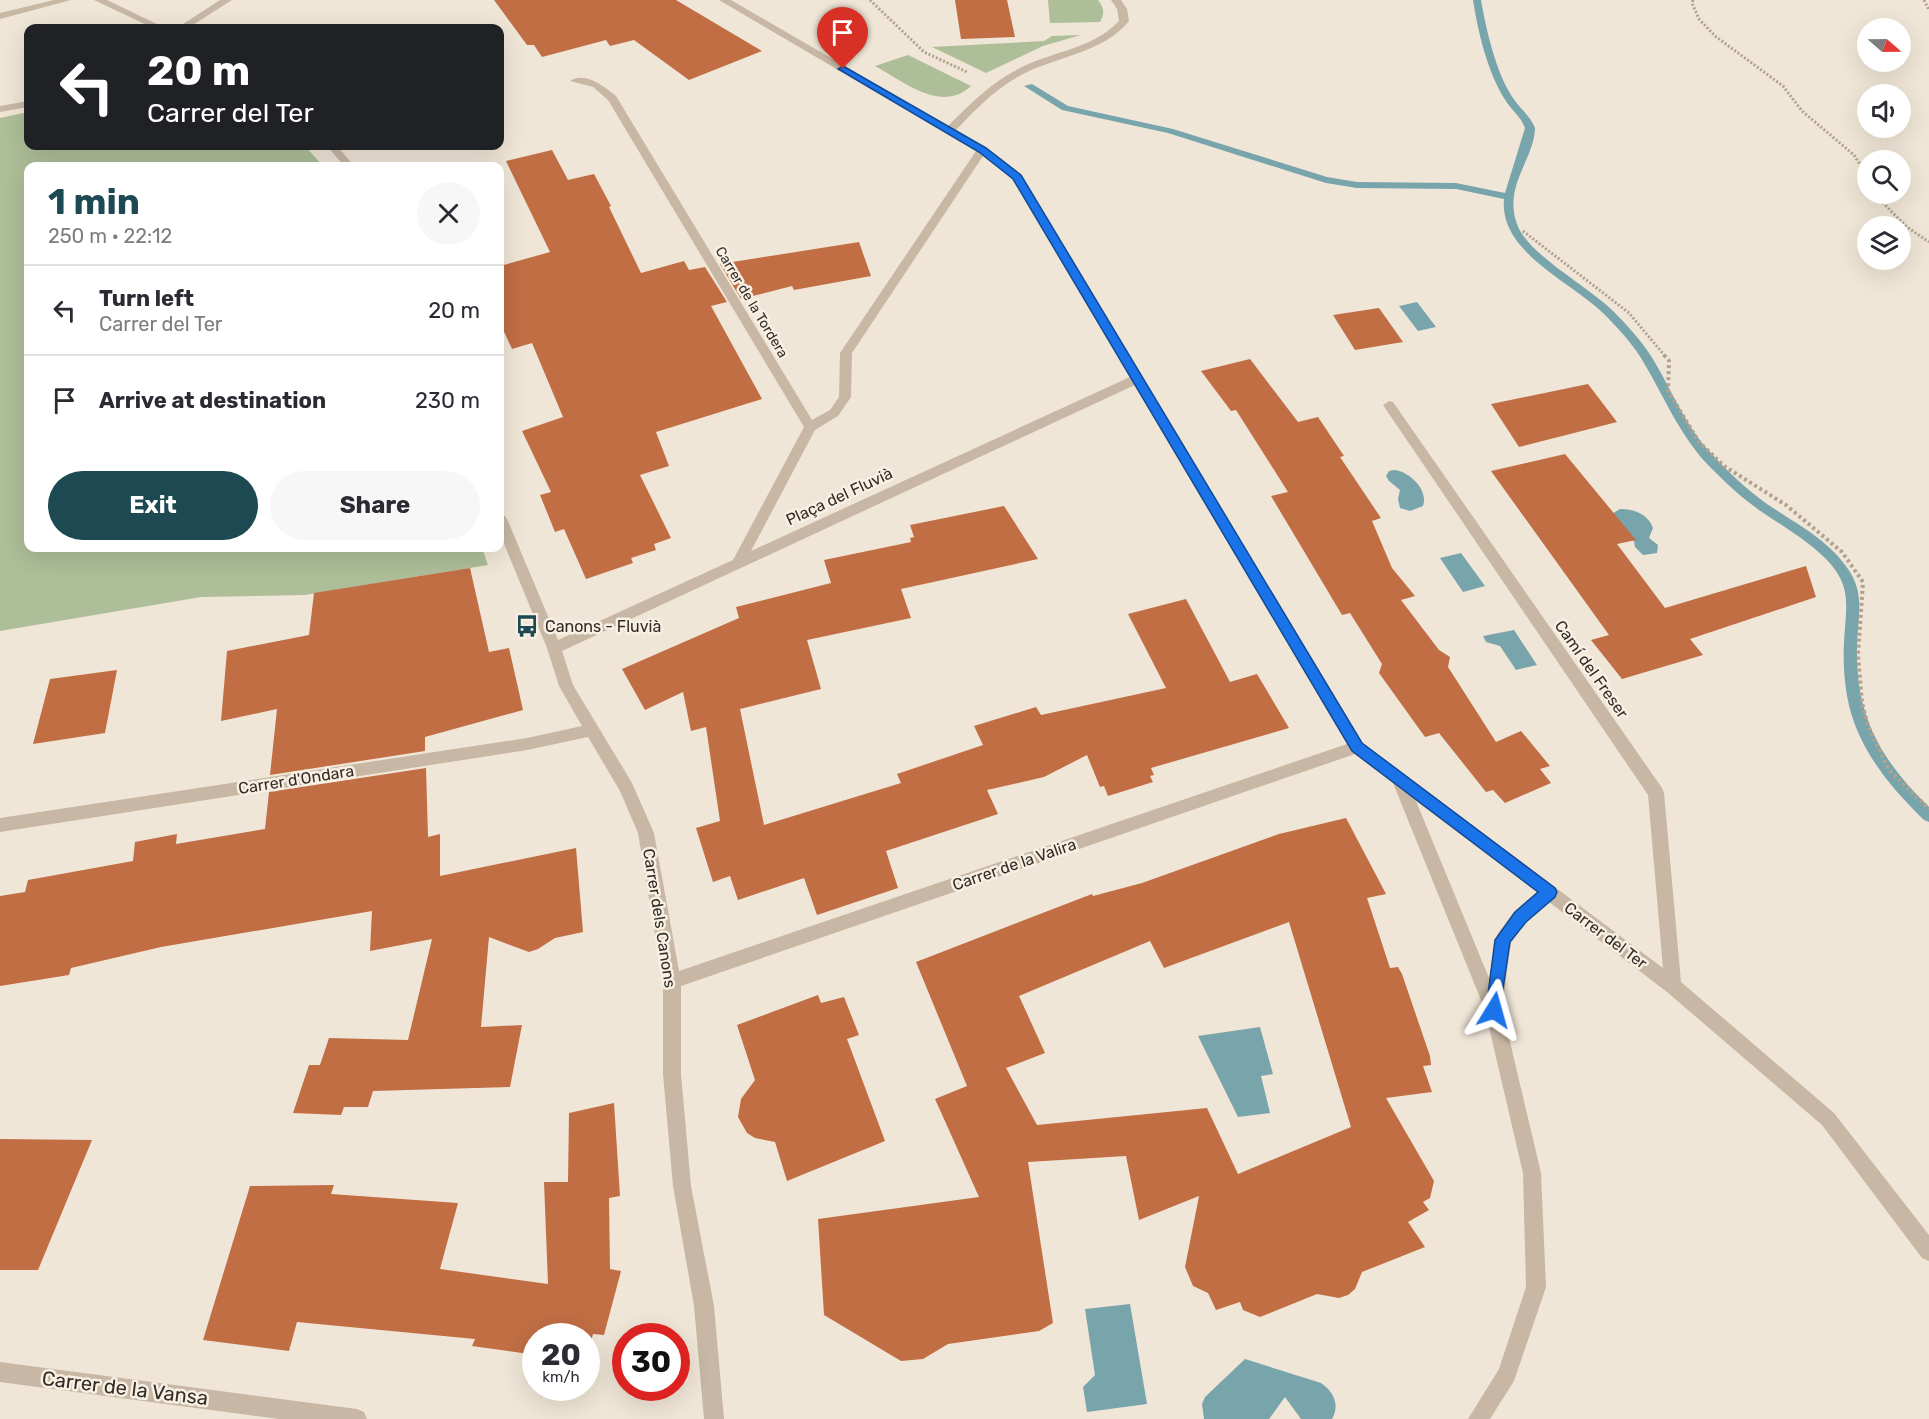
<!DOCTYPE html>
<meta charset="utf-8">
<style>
body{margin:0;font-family:Rubik,sans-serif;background:#f7f7f7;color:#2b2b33;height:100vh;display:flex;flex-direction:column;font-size:22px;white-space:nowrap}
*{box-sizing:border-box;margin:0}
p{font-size:20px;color:#7c7c81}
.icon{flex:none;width:33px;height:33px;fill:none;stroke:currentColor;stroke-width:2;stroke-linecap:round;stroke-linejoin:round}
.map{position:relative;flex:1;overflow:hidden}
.drawer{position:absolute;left:24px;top:162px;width:480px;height:390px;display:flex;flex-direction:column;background:#fff;border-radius:12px;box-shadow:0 6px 24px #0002}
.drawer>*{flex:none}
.banner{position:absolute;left:24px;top:24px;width:480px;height:126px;border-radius:12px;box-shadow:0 6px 24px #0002;background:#202124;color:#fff;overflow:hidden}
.needle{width:39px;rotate:110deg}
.buttons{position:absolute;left:1857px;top:18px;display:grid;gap:12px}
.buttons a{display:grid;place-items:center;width:54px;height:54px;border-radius:50%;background:#fff;box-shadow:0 6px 24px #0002;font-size:30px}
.speed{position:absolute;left:522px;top:1323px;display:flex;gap:12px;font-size:30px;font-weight:700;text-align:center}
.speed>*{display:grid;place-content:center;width:78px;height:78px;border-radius:50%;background:#fff;box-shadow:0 6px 24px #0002;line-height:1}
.speed small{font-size:15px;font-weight:400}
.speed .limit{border:9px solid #d22;background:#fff;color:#111}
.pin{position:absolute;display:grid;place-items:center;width:51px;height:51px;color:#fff;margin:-62px -26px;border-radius:50% 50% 50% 0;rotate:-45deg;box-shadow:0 0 6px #0007}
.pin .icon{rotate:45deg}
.me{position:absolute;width:66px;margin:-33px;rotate:8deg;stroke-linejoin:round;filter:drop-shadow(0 0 4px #0008)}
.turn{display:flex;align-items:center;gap:21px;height:126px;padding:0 24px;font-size:27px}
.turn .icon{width:78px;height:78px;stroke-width:2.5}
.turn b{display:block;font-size:42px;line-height:51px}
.round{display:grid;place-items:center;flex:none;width:63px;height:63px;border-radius:32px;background:#f7f7f7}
.overview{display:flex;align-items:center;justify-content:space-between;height:102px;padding:0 24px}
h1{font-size:36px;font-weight:700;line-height:45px;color:#1d4952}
.button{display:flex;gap:12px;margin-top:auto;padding:12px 24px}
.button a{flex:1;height:69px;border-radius:36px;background:#1d4952;color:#fff;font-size:24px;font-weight:700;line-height:69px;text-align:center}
.button a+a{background:#f7f7f7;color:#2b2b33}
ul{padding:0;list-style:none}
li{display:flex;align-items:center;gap:18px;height:90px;padding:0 24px;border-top:2px solid #e1e1e2}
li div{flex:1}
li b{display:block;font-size:22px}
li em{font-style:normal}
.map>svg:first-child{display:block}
.green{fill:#aebe98}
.water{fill:#78a4ab}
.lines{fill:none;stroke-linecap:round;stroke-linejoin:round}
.stream{fill:#78a4ab;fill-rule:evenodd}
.building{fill:#c16e44;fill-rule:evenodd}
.path-far1{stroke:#b2a18f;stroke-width:3;stroke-dasharray:2 2;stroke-linecap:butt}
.path{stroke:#b2a18f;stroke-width:4;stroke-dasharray:3 3;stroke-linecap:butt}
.minor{fill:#c7b7a4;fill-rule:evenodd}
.route{fill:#1a73e8;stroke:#114b97;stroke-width:1.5}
.labels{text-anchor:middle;stroke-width:5;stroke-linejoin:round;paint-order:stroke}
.far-street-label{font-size:14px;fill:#332b25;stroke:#f8f0e3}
.street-label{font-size:16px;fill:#332b25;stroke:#f8f0e3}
.poi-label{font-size:16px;fill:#332b25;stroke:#f8f0e3;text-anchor:start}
.near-street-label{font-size:20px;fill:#332b25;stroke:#f8f0e3}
</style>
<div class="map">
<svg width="1929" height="1419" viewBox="0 0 1929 1419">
<rect width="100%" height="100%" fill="#f0e6d7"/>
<g class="green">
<path d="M1048 0H1098C1104 8 1105 13 1100 22L1050 23Z"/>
<path d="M1081 35 1043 46 986 73 932 47 1044 41 1052 36Z"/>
<path d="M908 55 971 86C941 114 903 81 875 66Z"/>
<path d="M28 112V146H305L323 166H28V548H482L488 565 305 595 201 597 0 631V118Z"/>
</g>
<g class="water">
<path d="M1417 302 1436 327 1418 331 1399 306Z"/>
<path d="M1394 470C1409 471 1429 490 1423 506L1410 511 1400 508 1398 499 1400 490 1389 481 1386 476 1389 471Z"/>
<path d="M1620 509C1634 509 1648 514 1653 528L1649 538 1658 545 1657 553 1643 555 1635 547 1634 541 1623 538 1610 515Z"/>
<path d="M1461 553 1485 586 1463 592 1440 558Z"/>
<path d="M1514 630 1537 665 1516 670 1500 646 1486 642 1483 636Z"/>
<path d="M1260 1027 1273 1074 1261 1076 1270 1113 1238 1117 1198 1036Z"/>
<path d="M1130 1304 1147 1404 1087 1412 1083 1387 1095 1375 1085 1309Z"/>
<path d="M1245 1359 1321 1383C1334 1392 1340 1405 1332 1419H1301L1285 1397 1269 1419H1204L1202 1404 1205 1397Z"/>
</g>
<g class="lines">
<path class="stream" d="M1473 0H1481C1486 29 1496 73 1513 98 1520 109 1530 115 1535 128 1534 160 1503 186 1517 224 1527 254 1588 286 1613 311 1627 325 1640 339 1651 356 1671 388 1684 424 1710 452 1727 471 1746 489 1767 504 1795 523 1829 540 1848 569 1866 594 1857 620 1857 648 1856 717 1880 759 1929 807V822L1924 820C1888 785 1856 746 1847 696 1844 678 1843 659 1844 642 1846 606 1853 586 1825 558 1805 539 1781 525 1759 510 1742 498 1726 483 1711 468 1680 437 1664 396 1641 358 1631 342 1617 327 1603 313 1570 281 1499 252 1504 199L1456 189 1357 188 1326 183 1168 133 1062 110 1024 86 1032 84 1068 106 1173 129 1327 177 1357 182 1456 183 1505 193 1525 128C1521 116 1510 109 1504 98 1487 70 1478 32 1473 0Z"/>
</g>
<g class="building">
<path d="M494 0H676L762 51 689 80 634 40 610 46 606 40 542 57 534 45H527Z"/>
<path d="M955 0H1007L1015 37 961 39Z"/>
<path d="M552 150 568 180 594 174 611 206 609 207 641 273 684 261 689 270 705 267 727 302 711 306 762 399 656 432 669 466 640 475 671 538 654 544 656 550 631 558 633 563 586 579 564 529 555 532 540 495 551 492 522 431 563 417 532 343 512 349 500 323V266L550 252 506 161Z"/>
<path d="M859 242 871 276 794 290 792 286 741 299 720 264Z"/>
<path d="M1379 308 1403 342 1355 350 1333 315Z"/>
<path d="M1250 359 1298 422 1318 417 1344 456 1340 457 1381 518 1372 521 1392 568 1415 596 1401 600 1439 650 1450 657 1448 667 1496 742 1521 731 1550 766 1540 769 1551 783 1505 803 1493 790 1486 792 1439 733 1425 737 1379 673 1382 664 1350 613 1342 615 1271 496 1288 492 1236 410 1231 411 1201 371Z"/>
<path d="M1588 384 1617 422 1519 447 1491 404Z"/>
<path d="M1565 454 1636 540 1617 544 1665 608 1806 566 1816 597 1690 639 1703 655 1622 679 1591 640 1609 635 1491 471Z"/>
<path d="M1004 506 1038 559 901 589 911 618 807 640 821 689 740 709 764 825 901 783 897 774 983 745 974 726 1036 707 1041 715 1166 688 1128 614 1186 599 1230 682 1257 674 1289 728 1151 768 1154 775 1150 776 1153 782 1108 796 1104 786 1100 787 1087 755 1044 777 987 790 998 814 886 851 898 888 817 915 804 878 738 900 730 876 713 882 696 828 720 821 706 727 691 731 683 692 645 710 622 669 739 618 736 607 831 583 824 560 911 542 910 538 914 537 910 525Z"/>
<path d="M470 568 489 652 509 648 523 710 425 737V751L270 775 277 709 221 721 227 651 309 635 314 593Z"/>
<path d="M117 670 105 733 33 744 50 679Z"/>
<path d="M426 768 428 837 440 834V876L576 848 583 932 555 938 538 949 529 952 489 937 481 1027 522 1025 510 1087 373 1091 368 1107H344L341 1115 293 1113 309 1065H320L329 1038 408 1040 432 939 370 951 372 911 161 947 71 968 69 975 0 986V896L25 892 28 880 133 861 135 842 177 834 176 844 265 829 269 792Z"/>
<path d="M1346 818 1386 894 1367 898 1390 968 1398 967 1402 974 1430 1056 1431 1065 1423 1066 1432 1092 1386 1098 1434 1181 1430 1198 1423 1202 1429 1210 1408 1222 1425 1247 1362 1272 1355 1289 1348 1295 1339 1298 1317 1294 1260 1317 1243 1310 1240 1302 1216 1310 1208 1293 1193 1286 1185 1267 1199 1196 1139 1220 1126 1156 1028 1162 1053 1323 1039 1331 948 1344 923 1359 901 1361 824 1315 818 1219 979 1197 935 1099 967 1086 916 962 1092 894 1093 896 1142 883 1279 834ZM1289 922 1351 1127 1238 1174 1207 1108 1037 1125 1006 1068 1045 1053 1019 996 1150 941 1164 968Z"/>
<path d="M818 995 821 1003 844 997 859 1035 847 1039 885 1141 787 1181 775 1142 755 1138 747 1133 738 1117 741 1099 755 1080 737 1025Z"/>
<path d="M614 1103 620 1196 609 1198 610 1269 621 1271 604 1335 593 1334 586 1361V1336H536V1355L472 1346 475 1339 297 1322 289 1351 203 1340 250 1186 334 1185 331 1194 458 1203 440 1269 548 1284 544 1182H568L569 1113Z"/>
<path d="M0 1139 92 1140 38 1270H0Z"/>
</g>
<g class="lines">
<g class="path-far1">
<path d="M870 0 924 52 967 72"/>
<path d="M1693 0 1692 3 1699 19 1715 36 1783 86 1802 111 1854 155 1868 177"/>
<path d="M1924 0 1929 10"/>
<path d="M1874 194 1907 227 1929 242"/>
<path d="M1523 231 1629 313 1665 356"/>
</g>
<path class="path" d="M1664 355 1669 361 1668 391 1699 442 1724 466 1786 505 1842 552 1863 582 1858 655 1862 703 1868 726 1889 770 1929 809"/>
<g class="minor">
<path d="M54 0H71L0 19V13Z"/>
<path d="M94 0H107L165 28H153Z"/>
<path d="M220 0H232L188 28H177Z"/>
<path d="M719 0H731L948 126C971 103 994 80 1024 66 1056 51 1093 48 1119 21L1117 9 1111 0H1121L1127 9 1129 21C1103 53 1058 56 1023 74 996 88 976 109 956 130L986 148 1022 177 1362 743 1663 968 1648 795 1383 405 1389 401 1393 402 1662 788 1664 793 1681 982 1834 1113 1929 1235V1261L1922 1258 1822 1125 1667 992 1549 902 1526 922 1511 942 1502 1008 1541 1173 1546 1287 1514 1381 1490 1419H1468L1499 1369 1526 1287 1523 1173 1485 1010 1393 783 1355 754 681 986V1074L691 1186 714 1306 724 1419H704L694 1306 673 1186 663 1074V981L638 833 620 791 588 737 527 750 0 832V818L527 738 582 726 559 686 547 648 500 534V514L505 516 507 519 558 640 733 560 804 427 608 100 593 87 570 81C585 71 604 86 616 96L812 420 830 410 839 397 840 353 976 151ZM983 156 1013 179 1130 377 751 551 815 430 838 416 851 397 852 353ZM1135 385 1347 744 679 971 654 833 632 783 573 685 562 651ZM1416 801 1537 892 1514 912 1497 935 1489 978Z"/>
<path d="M28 101V107L0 112V106Z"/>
<path d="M327 146H337L354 166H344Z"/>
<path d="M0 1362 357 1409 364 1412 367 1419H279L0 1382Z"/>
</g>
</g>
<path class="route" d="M843 66 986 148 1021 175 1362 743 1555 888 1557 892 1555 897 1526 922 1510 942 1499 1015 1494 1017 1488 1015 1486 1010 1495 940 1515 912 1538 892 1352 751 1013 179 979 152 840 70 838 69Z"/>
<defs>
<g id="bus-bare" transform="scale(1.8)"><path d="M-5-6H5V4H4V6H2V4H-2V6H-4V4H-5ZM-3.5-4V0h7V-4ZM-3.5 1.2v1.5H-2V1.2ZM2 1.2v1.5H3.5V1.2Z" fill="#1d4952" stroke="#f8f0e3" stroke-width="2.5" paint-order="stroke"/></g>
</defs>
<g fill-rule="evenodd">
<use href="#bus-bare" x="527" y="626"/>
</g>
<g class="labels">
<g class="far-street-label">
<text transform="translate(752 302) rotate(59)" y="5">Carrer de la Tordera</text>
</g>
<g class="street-label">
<text transform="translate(839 496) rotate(-25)" y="6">Plaça del Fluvià</text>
<text transform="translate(1592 669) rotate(55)" y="6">Camí del Freser</text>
<text transform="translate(296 779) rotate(-9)" y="6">Carrer d'Ondara</text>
<text transform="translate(1014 864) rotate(-19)" y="6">Carrer de la Valira</text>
<text transform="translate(660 918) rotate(81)" y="6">Carrer dels Canons</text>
<text transform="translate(1606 935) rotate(37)" y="6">Carrer del Ter</text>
</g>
<g class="poi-label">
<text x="545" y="632">Canons - Fluvià</text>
</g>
<g class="near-street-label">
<text transform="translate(125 1388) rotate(7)" y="7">Carrer de la Vansa</text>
</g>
</g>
</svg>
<div class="buttons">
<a><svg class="needle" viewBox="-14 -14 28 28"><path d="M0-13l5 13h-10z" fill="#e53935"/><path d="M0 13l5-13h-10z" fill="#7c7c81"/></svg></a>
<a><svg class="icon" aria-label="sound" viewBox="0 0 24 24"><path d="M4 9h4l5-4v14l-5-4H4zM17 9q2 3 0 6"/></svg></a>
<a><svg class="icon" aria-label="search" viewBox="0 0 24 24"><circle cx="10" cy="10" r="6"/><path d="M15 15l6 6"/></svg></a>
<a><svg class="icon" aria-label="layers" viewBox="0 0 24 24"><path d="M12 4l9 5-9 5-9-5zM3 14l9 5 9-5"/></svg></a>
</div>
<div class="speed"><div>20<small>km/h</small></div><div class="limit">30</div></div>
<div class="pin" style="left:843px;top:69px;background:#d93025"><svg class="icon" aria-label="arrive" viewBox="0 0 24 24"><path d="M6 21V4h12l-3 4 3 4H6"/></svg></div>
<svg class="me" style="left:1494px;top:1010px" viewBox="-20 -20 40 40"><path d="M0-17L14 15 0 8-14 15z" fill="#1a73e8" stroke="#fff" stroke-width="4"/></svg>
<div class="banner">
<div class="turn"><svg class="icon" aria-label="left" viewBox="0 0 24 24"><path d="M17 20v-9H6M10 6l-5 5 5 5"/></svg><div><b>20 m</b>Carrer del Ter</div></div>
</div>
<section class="drawer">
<div class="overview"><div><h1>1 min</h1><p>250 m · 22:12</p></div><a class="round"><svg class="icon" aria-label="close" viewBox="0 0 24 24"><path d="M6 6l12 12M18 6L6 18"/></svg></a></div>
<ul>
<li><svg class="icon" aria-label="left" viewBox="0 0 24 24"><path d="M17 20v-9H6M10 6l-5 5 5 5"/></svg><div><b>Turn left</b><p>Carrer del Ter</p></div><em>20 m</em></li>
<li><svg class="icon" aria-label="arrive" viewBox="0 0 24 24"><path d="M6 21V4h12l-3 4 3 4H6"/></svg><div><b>Arrive at destination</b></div><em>230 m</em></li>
</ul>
<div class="button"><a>Exit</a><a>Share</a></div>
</section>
</div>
